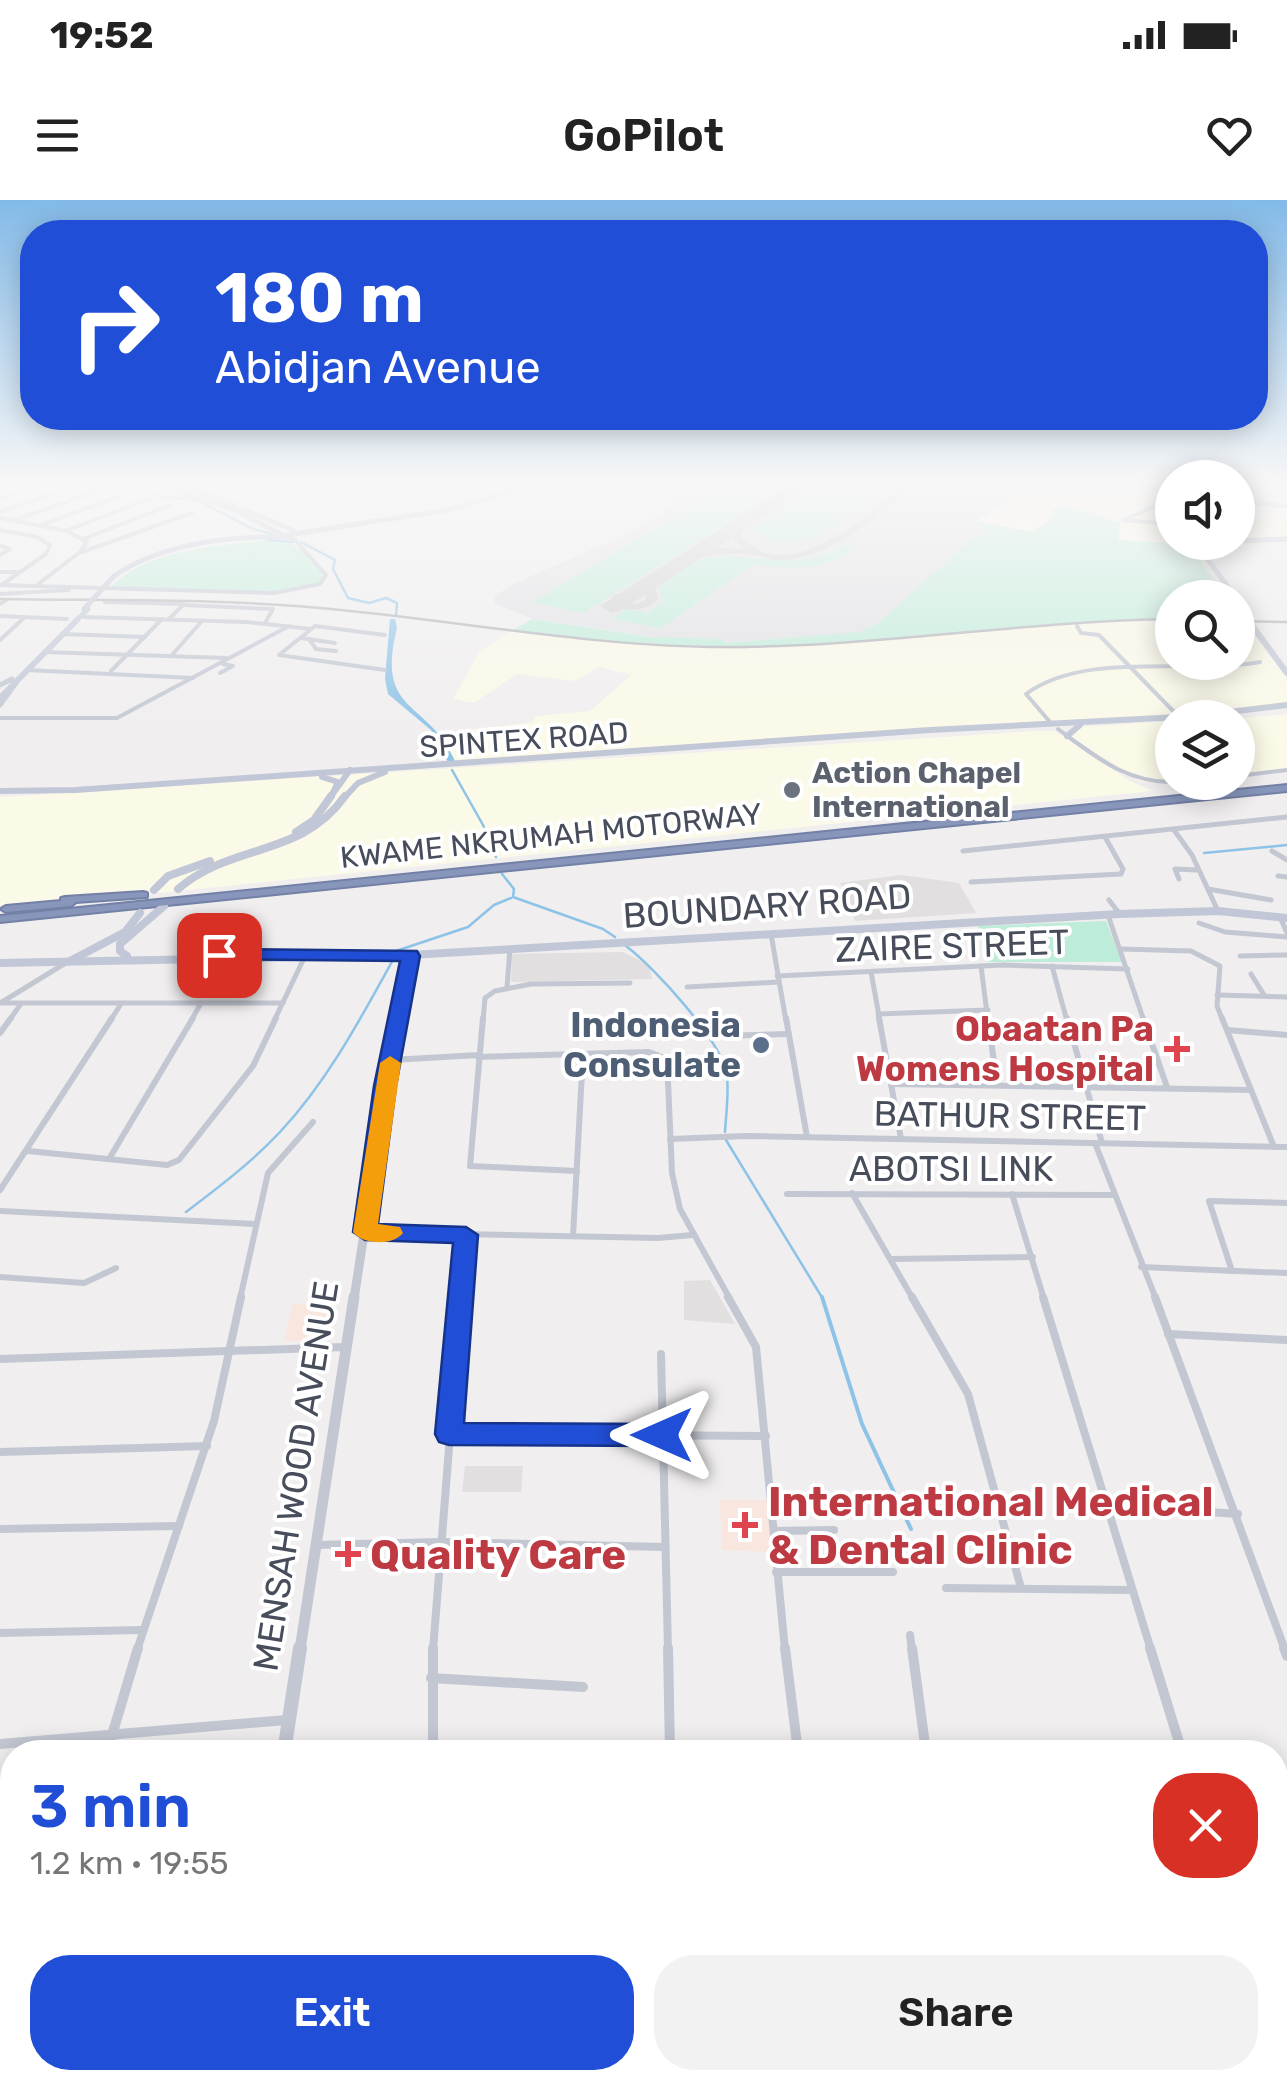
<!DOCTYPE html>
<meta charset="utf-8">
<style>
body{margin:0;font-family:Rubik,sans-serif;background:#f2f2f2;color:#222;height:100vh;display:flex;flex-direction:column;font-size:38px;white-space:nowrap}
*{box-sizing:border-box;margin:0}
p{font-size:32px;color:#767676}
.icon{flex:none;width:55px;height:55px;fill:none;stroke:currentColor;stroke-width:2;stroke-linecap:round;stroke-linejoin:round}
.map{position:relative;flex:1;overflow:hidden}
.details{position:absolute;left:0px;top:1540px;width:1288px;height:350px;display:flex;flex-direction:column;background:#fff;border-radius:40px 40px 0 0;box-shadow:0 5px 25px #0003}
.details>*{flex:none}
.hud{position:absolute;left:20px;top:20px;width:1248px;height:210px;border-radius:40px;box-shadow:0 5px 25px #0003;background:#214ed6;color:#fff;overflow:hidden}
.fabs{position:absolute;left:1155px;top:260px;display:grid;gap:20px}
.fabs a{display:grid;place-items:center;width:100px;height:100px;border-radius:50%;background:#fff;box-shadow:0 5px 25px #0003;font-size:50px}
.pin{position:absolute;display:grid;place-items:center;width:85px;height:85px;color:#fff;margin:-42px;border-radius:20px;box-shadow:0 5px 15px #0006}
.me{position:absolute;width:110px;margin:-55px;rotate:270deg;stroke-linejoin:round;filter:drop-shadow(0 0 8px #0008)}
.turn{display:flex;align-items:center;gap:35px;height:210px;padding:0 30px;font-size:45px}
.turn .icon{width:130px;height:130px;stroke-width:2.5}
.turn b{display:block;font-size:70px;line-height:85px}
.round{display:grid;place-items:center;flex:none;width:105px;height:105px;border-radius:40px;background:#f2f2f2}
.head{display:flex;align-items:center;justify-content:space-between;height:170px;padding:0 30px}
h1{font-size:60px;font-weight:600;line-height:75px;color:#214ed6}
.cta{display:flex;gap:20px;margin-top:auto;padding:20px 30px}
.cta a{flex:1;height:115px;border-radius:40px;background:#214ed6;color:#fff;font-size:40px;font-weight:600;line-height:115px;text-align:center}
.cta a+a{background:#f2f2f2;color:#222}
.status{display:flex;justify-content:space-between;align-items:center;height:70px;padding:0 50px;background:#fff;direction:ltr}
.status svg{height:28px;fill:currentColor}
header{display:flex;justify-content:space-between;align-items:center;height:130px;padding:0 30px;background:#fff;font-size:45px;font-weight:600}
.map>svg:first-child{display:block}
.commercial{fill:#fbf9e7}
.education{fill:#e1dfdf}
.medical{fill:#f9e6de}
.airport{fill:#e0e1e5}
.green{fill:#bdecd9}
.water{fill:#8cc3e7}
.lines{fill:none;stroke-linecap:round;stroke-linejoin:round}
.stream-far1{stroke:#8cc3e7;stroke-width:2.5}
.stream{stroke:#8cc3e7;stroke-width:4}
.taxiway{fill:#d0d0d3;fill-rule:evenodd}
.runway{fill:#d0d0d3;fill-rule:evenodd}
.motorway-casing{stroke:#7381a6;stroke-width:4}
.minor-far4{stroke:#c2c7d2;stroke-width:4}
.minor-far3{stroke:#c2c7d2;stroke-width:5}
.minor-far2{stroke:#c2c7d2;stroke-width:6}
.minor-far1{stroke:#c2c7d2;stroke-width:8}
.minor{stroke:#c2c7d2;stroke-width:10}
.tertiary-far4{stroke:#c2c7d2;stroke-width:5}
.tertiary-far3{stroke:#c2c7d2;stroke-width:8}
.tertiary-far2{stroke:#c2c7d2;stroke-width:9}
.tertiary-far1{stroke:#c2c7d2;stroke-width:11}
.tertiary{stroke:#c2c7d2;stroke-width:14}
.secondary-far2{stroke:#c1c7d6;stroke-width:5}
.secondary-far1{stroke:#c1c7d6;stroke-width:6}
.secondary{stroke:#c1c7d6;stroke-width:8}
.motorway{fill:#8796ba;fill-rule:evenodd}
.rail{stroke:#b0b1b8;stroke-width:2.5}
.secondary-bridge{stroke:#c1c7d6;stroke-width:5}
.route{fill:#214ed6;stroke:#15338b;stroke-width:2.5}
.slow{fill:#f59e0b}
.worship-dot{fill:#6b7280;stroke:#fff;stroke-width:4}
.service-dot{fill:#5c6f8a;stroke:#fff;stroke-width:4}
.health-dot{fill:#e0444e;stroke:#fff;stroke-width:4}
.labels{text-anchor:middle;stroke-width:8;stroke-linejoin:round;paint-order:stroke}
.far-street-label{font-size:30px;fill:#474d5a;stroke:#fff}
.far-worship-label{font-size:30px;font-weight:bold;fill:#5b616d;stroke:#fff;text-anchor:start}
.street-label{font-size:35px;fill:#474d5a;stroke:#fff}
.service-label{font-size:35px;font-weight:bold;fill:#4e5e75;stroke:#fff;text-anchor:end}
.health-label{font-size:35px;font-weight:bold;fill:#be3a42;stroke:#fff;text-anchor:end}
.near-health-label{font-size:42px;font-weight:bold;fill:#be3a42;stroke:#fff;text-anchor:start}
</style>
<div class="status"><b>19:52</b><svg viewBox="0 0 49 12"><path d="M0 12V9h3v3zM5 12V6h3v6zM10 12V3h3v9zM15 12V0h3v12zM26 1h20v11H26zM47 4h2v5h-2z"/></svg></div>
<header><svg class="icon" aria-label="menu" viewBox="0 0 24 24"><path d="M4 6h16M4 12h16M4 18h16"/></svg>GoPilot<svg class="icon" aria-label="heart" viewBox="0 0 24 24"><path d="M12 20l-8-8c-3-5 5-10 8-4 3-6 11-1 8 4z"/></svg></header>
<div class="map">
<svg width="1287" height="1890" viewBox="0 0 1287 1890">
<rect width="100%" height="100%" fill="#f0eeee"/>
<g class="commercial">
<path d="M1009 282H1157V287L1145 286 1172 293V342L1206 343 1198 345 1119 340 1056 315 1032 332 975 321 1007 304 1012 297Z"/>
<path d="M1238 301 1287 306V338L1238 340Z"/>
<path d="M1172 421V462H1238V421L1244 422 1287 478V502L1273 508 1114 520 1040 521 455 561 443 538 473 537 472 530 533 522 535 516 590 511 631 475 599 467 575 481 517 474 474 503 453 499 480 451 511 431 613 443 741 449 1088 423Z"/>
<path d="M1287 514V569L1238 574V518Z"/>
<path d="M1172 521V582H1141L1072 537 1081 527Z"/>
<path d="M1036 531H1055L1130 581 1153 591 169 692 0 705V597Z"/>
</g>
<g class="education">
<path d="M902 675 959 683 976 713 855 721 840 683Z"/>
<path d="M623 752 649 765 652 779 511 782 512 754Z"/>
<path d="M710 1080 735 1124 684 1120V1081Z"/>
<path d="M465 1266H523L521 1292H462Z"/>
</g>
<g class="medical">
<path d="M293 1104H336L328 1141H284Z"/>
<path d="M720 1300H767L772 1352 722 1350Z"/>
</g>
<path class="airport" d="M716 282H1009L1012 297 975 321 988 329 987 334 973 338 877 424 859 432 725 443 721 439 659 438 534 419 495 404V396L513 384 621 337Z"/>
<g class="green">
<path d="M637 282H716L676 304 628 285Z"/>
<path d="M734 282H793L583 413 532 402Z"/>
<path d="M822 282H899L812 340 775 341 749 329Z"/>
<path d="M1066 305 1120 323 1119 340 1198 345 1194 352 1226 397 1172 398V419C1043 420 915 440 786 446 694 450 604 441 513 430L532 419 650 437 721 439 725 443 859 432 877 424 973 338 989 332 975 321 1032 332 1054 316 1051 310Z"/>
<path d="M278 339C297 342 315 361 324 377L320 382 284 392 111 387C151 346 221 347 278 339Z"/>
<path d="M846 343 857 345C829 372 790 370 754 364L661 428 611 419 626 409 647 413 664 402 658 388C671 379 691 361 706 358 755 351 802 376 846 343Z"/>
<path d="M1106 721 1122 762H988L978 726Z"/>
</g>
<path class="water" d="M390 419H395L397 428C375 515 428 499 455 561L448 562 431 530 388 494 385 479Z"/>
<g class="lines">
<g class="stream-far1">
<path d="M106 282 159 296 199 301 253 329 272 334"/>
<path d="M268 340 293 342"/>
<path d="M301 342 335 360 333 369 348 398 369 403 386 398 397 403 396 416"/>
<path d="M452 570 483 625 496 657"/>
<path d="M1204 653 1287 645"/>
<path d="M502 674 514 689 513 697 603 729 615 737"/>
<path d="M626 746C654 767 723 842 727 876 729 894 726 914 725 932"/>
<path d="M396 751 468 727 494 705 511 698"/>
<path d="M726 940 823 1099"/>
<path d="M186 1012C219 987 252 962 280 932 327 882 361 818 394 758"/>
</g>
<path class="stream" d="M822 1097 862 1224 911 1329"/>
<g class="taxiway">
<path d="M910 282H918C883 314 835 355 785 360 775 361 765 357 755 355 731 351 709 356 686 362L682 359 717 348 746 349 733 339 734 328 738 325 742 328 741 338C748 342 755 349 762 352 809 370 875 308 910 282Z"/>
<path d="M654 376 659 379 655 388 658 399C645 413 625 412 610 402L614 395 639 387 642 388V392L620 401 635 404 646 400 645 388Z"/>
</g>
<path class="runway" d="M794 282H817L620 411 612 413 600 406Z"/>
<g class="motorway-casing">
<g id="motorway">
<path d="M1287 585V591L0 722V716Z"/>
<path d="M143 692 147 693V697L76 702 71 706 6 712 1 709 6 706 61 701V698L65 697Z"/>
</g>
</g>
<g class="minor-far4">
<path d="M450 282H472"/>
<path d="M530 282 523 285 530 287"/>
<path d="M0 287 14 282"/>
<path d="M0 299 51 282"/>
<path d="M1172 299 1123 320 1172 324"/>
<path d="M0 312 80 284"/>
<path d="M0 318 67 331 87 342 80 352 37 385"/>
<path d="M15 320 102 289"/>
<path d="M41 325 123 295"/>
<path d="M0 330 37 337 50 345 46 354 3 384"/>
<path d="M68 330 149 299"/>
<path d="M83 339 171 305"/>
<path d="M0 346 10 349 0 355"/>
<path d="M82 352 192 313"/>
<path d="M0 372H20"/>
<path d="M0 385 274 393 320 384 326 375 295 340 288 338"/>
<path d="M0 394 69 390"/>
<path d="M105 402 184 404 169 419"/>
<path d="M0 404 6 400"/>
<path d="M183 405 273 409 265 423"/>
<path d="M0 416 67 419"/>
<path d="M84 417 247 422 311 429"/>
<path d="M1077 426 1081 433 1099 435 1179 517"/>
<path d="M62 434 145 437"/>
<path d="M385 435 315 426 279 455 385 470"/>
<path d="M301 438 335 443"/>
<path d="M309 439 316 449 336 451"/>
<path d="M0 440 25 417"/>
<path d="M44 452 226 458"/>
<path d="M172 455 202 421"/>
<path d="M26 470 193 478"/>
<path d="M111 471 161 420"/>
<path d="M220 473 233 466 223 464"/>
<path d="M0 518H117L289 426"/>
<path d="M1050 522 1026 494C1086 450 1189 475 1260 462"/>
<path d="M1058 529C1097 558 1129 585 1180 582"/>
<path d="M1238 576 1287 570"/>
</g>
<g class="minor-far3">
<path d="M1174 630 1192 655 1218 711"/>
<path d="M963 651 1287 617"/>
<path d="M1272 651 1287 660"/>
<path d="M1278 676 1287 677"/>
<path d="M1179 679 1175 669 1197 670"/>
<path d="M971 682 1121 674 1123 669 1105 637"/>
<path d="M1208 689 1271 700"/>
<path d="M1109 700 1119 713"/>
<path d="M1108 715 1144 821"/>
<path d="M1280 717 1287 733"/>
<path d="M1199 723 1225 732 1287 737"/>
<path d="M771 734 786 821"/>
<path d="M1121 749 1191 751 1220 766 1217 806 1223 821"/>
<path d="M1240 756 1287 755"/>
<path d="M981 766 988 821"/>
<path d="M1052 766 1067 821"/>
<path d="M871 772 880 821"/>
<path d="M1251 774 1264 795"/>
<path d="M777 776 1003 765 1128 769"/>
<path d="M507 787 510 749"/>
<path d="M687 787 778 782"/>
<path d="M1217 795 1287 797"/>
<path d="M2 802 64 764"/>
<path d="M1 803H283"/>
<path d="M878 814 988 810"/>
<path d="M9 821 20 805"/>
<path d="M110 821 121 804"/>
<path d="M191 821 201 803"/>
<path d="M274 821 305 756"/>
<path d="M483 821 485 798 495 791 531 784 630 783"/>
</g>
<g class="minor-far2">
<path d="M483 818 470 966 577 971"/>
<path d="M786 818 807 937"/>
<path d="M879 818 901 939"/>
<path d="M988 818 997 884"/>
<path d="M1067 818 1102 943"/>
<path d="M1143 818 1167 887"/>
<path d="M1222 818 1274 947"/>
<path d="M1227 830 1287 835"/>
<path d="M0 833 11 818"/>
<path d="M718 836 788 834"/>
<path d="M478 857 649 852 667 859 672 973 680 1009 730 1099"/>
<path d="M391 860 479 855"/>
<path d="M891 884 1251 890"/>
<path d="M670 939 747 936 1287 947"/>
<path d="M1095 943 1156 1099"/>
<path d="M28 951 167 965 179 960 253 866 276 818"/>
<path d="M109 959 193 818"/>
<path d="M0 990 112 818"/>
<path d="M852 993 913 1099"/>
<path d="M787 994 1114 995"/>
<path d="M1012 994 1044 1099"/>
<path d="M0 1011 255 1024"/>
<path d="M365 1032 658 1038 692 1035"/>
<path d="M573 1036 583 854"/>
<path d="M892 1059 1033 1057"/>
<path d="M1141 1067 1287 1073"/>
<path d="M1232 1071 1209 1001 1287 1003"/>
<path d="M0 1077 84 1083 116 1068"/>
<path d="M240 1099 268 973 313 922"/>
<path d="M461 1099 466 1035"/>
</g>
<g class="minor-far1">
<path d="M728 1097 756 1147 785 1450"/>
<path d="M912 1097 968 1194 1021 1388"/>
<path d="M1043 1097 1151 1450"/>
<path d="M1155 1097 1285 1450"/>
<path d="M1168 1134 1287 1140"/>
<path d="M661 1154 668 1450"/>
<path d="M0 1159 344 1147"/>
<path d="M449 1234 766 1236"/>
<path d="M0 1252 207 1246"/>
<path d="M1105 1305 1238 1314"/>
<path d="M0 1329 179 1326"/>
<path d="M774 1331 834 1330"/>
<path d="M316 1345 441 1342 665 1347"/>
<path d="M776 1372H893"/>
<path d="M946 1388 1131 1390"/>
<path d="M0 1433 142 1430"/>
<path d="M910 1435 912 1450"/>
<path d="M137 1450 214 1221 241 1097"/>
<path d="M433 1450 461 1097"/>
</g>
<g class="minor">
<path d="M433 1448V1552"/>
<path d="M668 1448 670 1552"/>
<path d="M785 1448 798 1552"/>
<path d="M912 1448 926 1552"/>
<path d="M1150 1448 1182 1552"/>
<path d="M1284 1448 1287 1456"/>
<path d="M431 1478 583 1487"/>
<path d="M0 1544 287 1520"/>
<path d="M107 1552 138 1448"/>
<path d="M296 1552 433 1551"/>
<path d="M0 1675H12"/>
<path d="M0 1803 12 1802"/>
<path d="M811 1878 812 1890"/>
<path d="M16 1890 19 1878"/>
</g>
<g class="tertiary-far4">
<path d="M148 282 238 311 282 335"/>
<path d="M172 282 235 305"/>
<path d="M1118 282 1172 293"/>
<path d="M1238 301 1287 306"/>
<path d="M0 485 12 479"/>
<path d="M0 505 16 483"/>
</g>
<path class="tertiary-far3" d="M397 821 404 755"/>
<path class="tertiary-far2" d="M354 1099 397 818"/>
<path class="tertiary-far1" d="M300 1450 354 1097"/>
<g class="tertiary">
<path d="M284 1552 300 1448"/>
<path d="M1275 1797H1287"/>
<path d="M214 1890 217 1878"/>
</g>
<g class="secondary-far2">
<path d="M536 292 561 282"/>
<path d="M245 310 293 330"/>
<path d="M282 336 447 310 544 282"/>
<path d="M1238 341 1287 339"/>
<path d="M1225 342 1207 346 1203 353 1236 398"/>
<path d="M114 376C160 344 228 336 283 337"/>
<path d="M1238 407 1250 423"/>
<path d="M74 423 88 409"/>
</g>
<g class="secondary-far1">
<path d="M1248 420 1287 473"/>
<path d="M0 498 77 420"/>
<path d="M1067 536 1080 525"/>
<path d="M322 577 338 582 331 597"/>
<path d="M0 591 76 590 930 530 1197 516 1287 505"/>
<path d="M329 599 350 570"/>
<path d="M343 599 358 583 385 572"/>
</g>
<g class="secondary">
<path d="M296 632 314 620 331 596"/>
<path d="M178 689C233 642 301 658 345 596"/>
<path d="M154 690 168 676 210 661"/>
<path d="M127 756 120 751V744L164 706"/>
<path d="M70 761 125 732 140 713"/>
<path d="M0 763 410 755 1119 714 1218 711 1287 718"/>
</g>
<use href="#motorway" class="motorway"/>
<g class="rail">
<path d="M0 399C114 401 228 398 341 410 464 422 586 445 710 447 865 449 1018 421 1172 419"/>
<path d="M1238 421 1287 422"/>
</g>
<path class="secondary-bridge" d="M84 409 114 376"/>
</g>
<linearGradient id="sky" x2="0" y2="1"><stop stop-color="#83bae8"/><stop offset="0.52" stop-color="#f8f7f7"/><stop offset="1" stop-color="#f8f7f7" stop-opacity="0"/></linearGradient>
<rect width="1287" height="546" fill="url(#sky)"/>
<path class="route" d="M219 749 417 751 420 756 396 886 378 1024 466 1027 478 1035 464 1223 662 1224 671 1227 676 1235 671 1243 662 1246 449 1245 439 1242 435 1234 453 1043 365 1040 353 1032 374 886 400 761 212 759V751Z"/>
<path class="slow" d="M390 856 401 863 378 1024 400 1027 403 1033C393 1046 363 1045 353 1032L380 863Z"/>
<circle class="worship-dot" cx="792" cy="590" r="10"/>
<circle class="service-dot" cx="761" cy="845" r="10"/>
<g class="health-dot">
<path d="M1172 834h10v10h10v10h-10v10h-10v-10h-10v-10h10z"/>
<path d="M740 1310h10v10h10v10h-10v10h-10v-10h-10v-10h10z"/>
<path d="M343 1339h10v10h10v10h-10v10h-10v-10h-10v-10h10z"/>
</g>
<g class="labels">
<g class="far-street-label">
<text transform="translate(524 540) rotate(-4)" y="10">SPINTEX ROAD</text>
<text transform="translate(551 636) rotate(-6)" y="10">KWAME NKRUMAH MOTORWAY</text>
</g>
<g class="far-worship-label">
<text x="812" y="583">Action Chapel<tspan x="812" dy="34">International</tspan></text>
</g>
<g class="street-label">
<text transform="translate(767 706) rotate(-4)" y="12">BOUNDARY ROAD</text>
<text transform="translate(952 746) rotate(-2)" y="12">ZAIRE STREET</text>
<text transform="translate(1010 916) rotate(1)" y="12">BATHUR STREET</text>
<text x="951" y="981">ABOTSI LINK</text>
<text transform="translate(296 1276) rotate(-81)" y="12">MENSAH WOOD AVENUE</text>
</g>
<g class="service-label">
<text x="741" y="837">Indonesia<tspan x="741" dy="40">Consulate</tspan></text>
</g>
<g class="health-label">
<text x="1154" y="841">Obaatan Pa<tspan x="1154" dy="40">Womens Hospital</tspan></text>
</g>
<g class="near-health-label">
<text x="768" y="1316">International Medical<tspan x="768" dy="48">&amp; Dental Clinic</tspan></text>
<text x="370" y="1369">Quality Care</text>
</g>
</g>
</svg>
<div class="fabs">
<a><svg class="icon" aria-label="sound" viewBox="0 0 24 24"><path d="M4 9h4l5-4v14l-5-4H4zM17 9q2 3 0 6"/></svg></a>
<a><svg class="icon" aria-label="search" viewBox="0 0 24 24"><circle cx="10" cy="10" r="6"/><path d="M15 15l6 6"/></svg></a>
<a><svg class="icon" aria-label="layers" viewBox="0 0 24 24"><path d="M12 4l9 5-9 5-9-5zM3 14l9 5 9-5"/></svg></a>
</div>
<div class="pin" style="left:219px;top:755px;background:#d93025"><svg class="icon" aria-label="arrive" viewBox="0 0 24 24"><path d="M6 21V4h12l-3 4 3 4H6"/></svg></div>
<svg class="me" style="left:662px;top:1235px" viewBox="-20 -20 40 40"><path d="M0-17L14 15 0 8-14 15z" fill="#214ed6" stroke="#fff" stroke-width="4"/></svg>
<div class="hud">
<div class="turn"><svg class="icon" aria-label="right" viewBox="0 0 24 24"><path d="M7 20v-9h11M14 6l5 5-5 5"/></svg><div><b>180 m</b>Abidjan Avenue</div></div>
</div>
<section class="details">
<div class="head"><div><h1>3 min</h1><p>1.2 km · 19:55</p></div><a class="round" style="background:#d93025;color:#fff"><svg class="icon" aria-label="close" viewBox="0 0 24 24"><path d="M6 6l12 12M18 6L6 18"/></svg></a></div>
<div class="cta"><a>Exit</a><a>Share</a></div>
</section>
</div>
